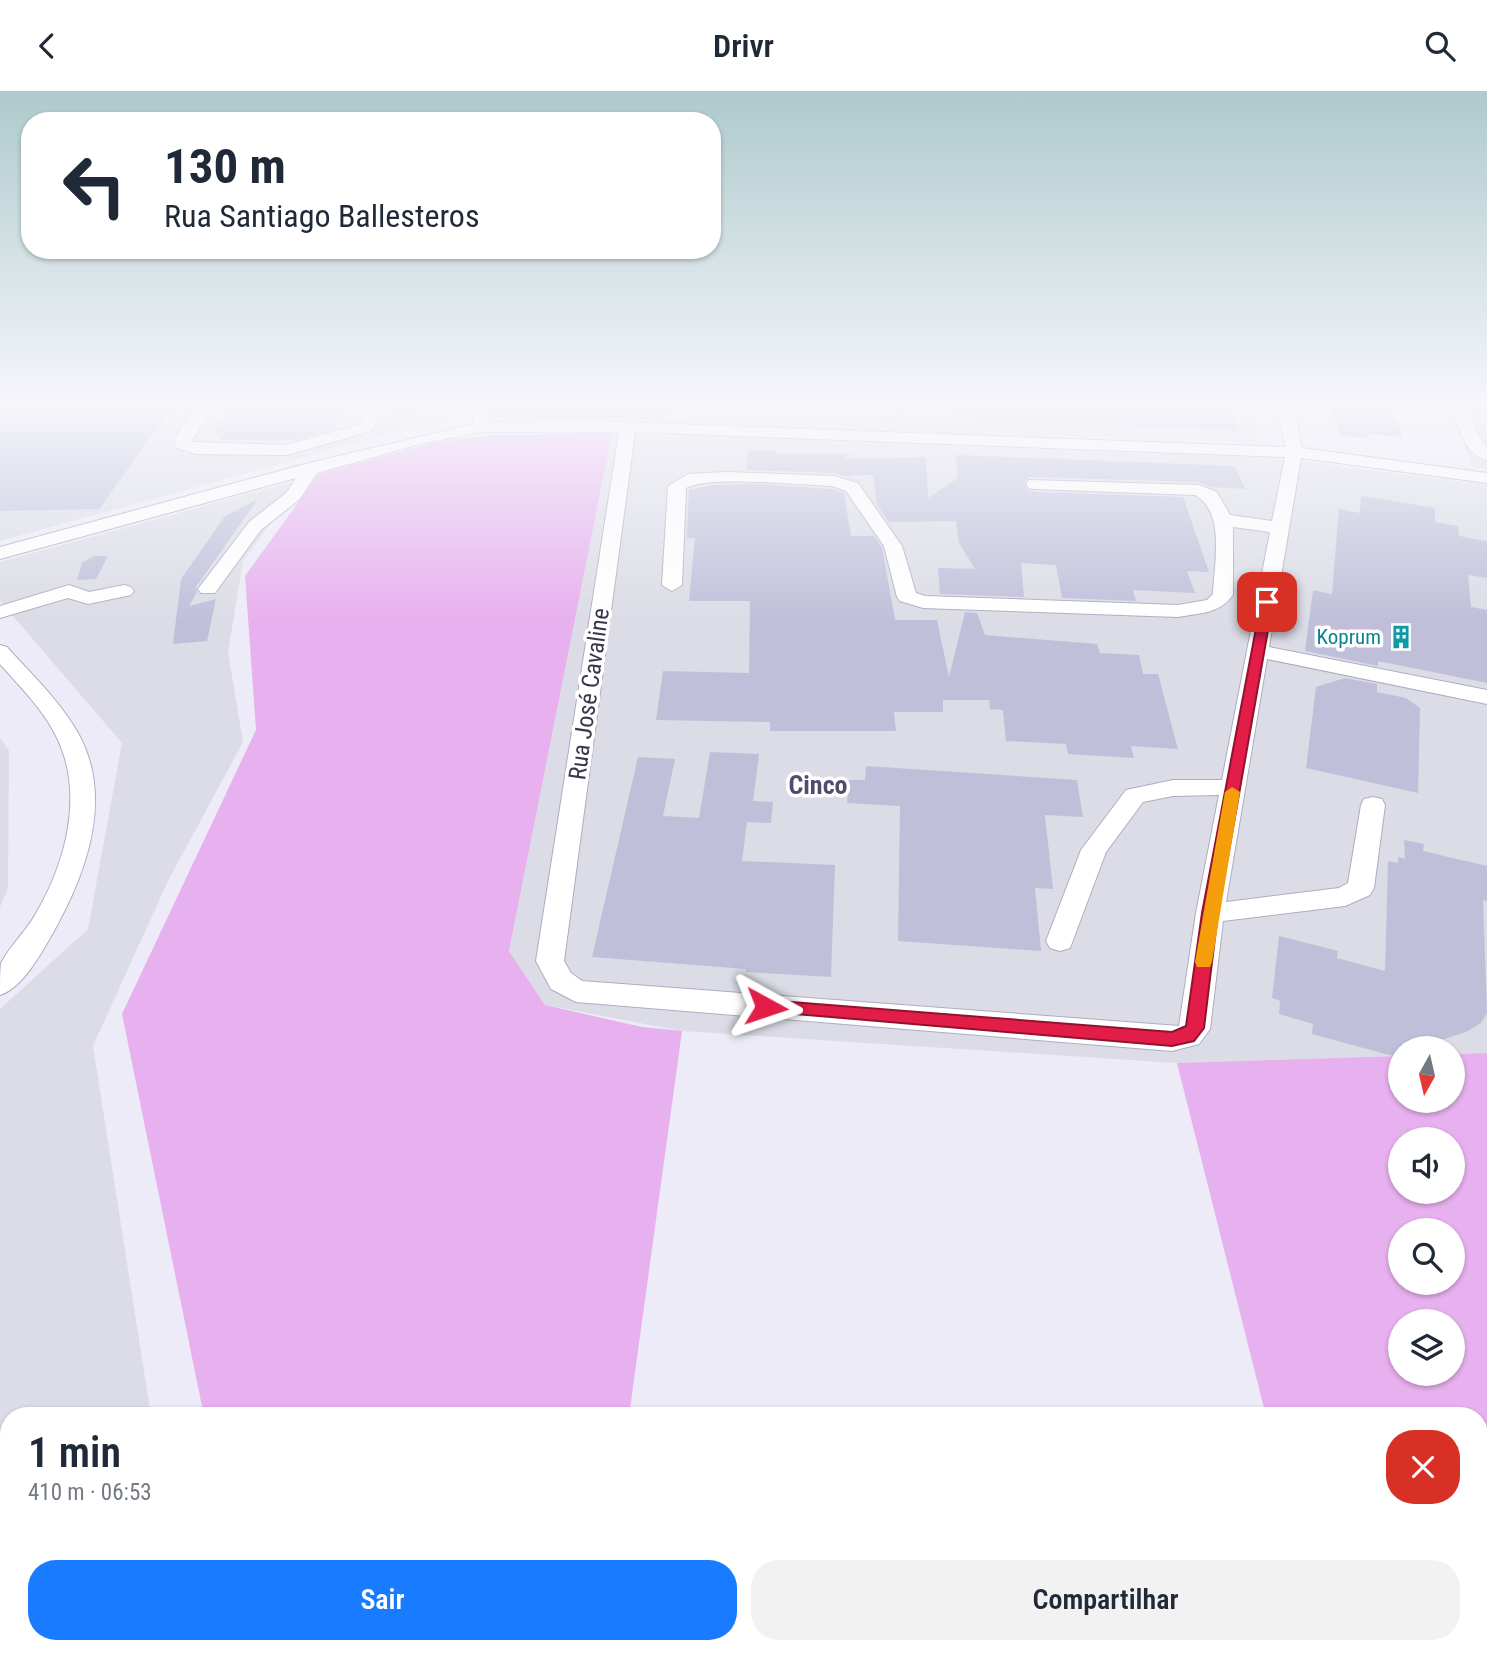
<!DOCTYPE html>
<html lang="pt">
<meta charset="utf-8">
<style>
body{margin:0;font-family:"Roboto Condensed",sans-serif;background:#f2f2f3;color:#1f2937;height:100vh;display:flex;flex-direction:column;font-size:26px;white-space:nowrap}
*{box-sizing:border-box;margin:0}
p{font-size:23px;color:#747a83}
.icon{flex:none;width:38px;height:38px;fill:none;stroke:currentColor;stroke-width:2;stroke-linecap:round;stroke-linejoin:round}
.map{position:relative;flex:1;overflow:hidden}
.details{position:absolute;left:0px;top:1316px;width:1488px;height:247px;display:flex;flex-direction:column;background:#fff;border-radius:28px 28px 0 0;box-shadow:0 2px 5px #0004}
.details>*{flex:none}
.banner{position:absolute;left:21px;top:21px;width:700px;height:147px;border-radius:28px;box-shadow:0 2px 5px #0004;background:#fff;color:#1f2937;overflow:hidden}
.needle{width:46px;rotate:188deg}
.buttons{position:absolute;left:1388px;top:945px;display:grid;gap:14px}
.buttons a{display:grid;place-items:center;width:77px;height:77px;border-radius:50%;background:#fff;box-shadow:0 2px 5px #0004;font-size:35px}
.pin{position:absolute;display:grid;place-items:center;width:60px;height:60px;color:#fff;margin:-30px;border-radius:14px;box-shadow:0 4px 10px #0006}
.me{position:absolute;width:77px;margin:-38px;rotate:95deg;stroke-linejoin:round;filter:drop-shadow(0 0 5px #0008)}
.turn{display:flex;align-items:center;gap:24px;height:147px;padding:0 28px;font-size:32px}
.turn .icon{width:91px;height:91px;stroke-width:2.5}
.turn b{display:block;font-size:49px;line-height:60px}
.round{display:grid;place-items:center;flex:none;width:74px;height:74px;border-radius:28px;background:#f2f2f3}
.summary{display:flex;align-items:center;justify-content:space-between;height:119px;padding:0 28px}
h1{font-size:42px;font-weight:600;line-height:52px}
.primary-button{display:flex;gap:14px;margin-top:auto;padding:14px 28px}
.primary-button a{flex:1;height:80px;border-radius:28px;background:#197bff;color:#fff;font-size:28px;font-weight:600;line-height:80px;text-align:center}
.primary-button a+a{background:#f2f2f3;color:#1f2937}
header{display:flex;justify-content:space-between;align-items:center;height:91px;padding:0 28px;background:#fff;font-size:32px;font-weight:600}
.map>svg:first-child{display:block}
.industrial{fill:#dcdce6}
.green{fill:#e7b0ee;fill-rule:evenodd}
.building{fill:#bfbfda}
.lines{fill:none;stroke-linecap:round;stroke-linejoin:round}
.minor-tunnel{stroke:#c8c7d5;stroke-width:18;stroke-dasharray:18 9;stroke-linecap:butt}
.minor-casing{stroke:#aeacc4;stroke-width:2}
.minor{fill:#fff;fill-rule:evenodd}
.route{fill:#e11d48;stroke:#92132f;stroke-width:2}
.slow{fill:#f59e0b}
.labels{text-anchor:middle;stroke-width:7;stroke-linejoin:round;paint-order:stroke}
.far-culture-label{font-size:21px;fill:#0d838f;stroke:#fff;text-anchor:end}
.street-label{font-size:24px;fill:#38374c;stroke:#fff}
.neighbourhood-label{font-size:26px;font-weight:bold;fill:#4e4d70;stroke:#fff}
</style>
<header><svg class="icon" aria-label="back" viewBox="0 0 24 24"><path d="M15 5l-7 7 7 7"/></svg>Drivr<svg class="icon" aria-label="search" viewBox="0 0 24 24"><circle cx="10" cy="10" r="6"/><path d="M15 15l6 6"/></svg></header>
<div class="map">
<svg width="1487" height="1562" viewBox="0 0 1487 1562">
<rect width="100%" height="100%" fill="#ecebf7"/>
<g class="industrial">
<path d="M0 311H455V321L450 329 396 341 0 450Z"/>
<path d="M482 311H1254L1257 351 481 328Z"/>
<path d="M1446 311H1487V378L1473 376Z"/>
<path d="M612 342 1276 367 1487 394V962L1453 963 1452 957H1400V965L1177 972 682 940 545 914 509 860Z"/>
<path d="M303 388 243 470 228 561 243 651 168 790 93 955 151 1325H9V1554H214L219 1562H0V918L88 838 122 652 0 510V471Z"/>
<path d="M0 647 9 660 8 797 0 816Z"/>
</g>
<g class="green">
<path d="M492 311H668L664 328 508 325 492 319Z"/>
<path d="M612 342 509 860 545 914 642 936 682 940 629 1325H204L122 923 256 639 245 485 319 383 432 352 493 344Z"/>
<path d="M1487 962V1562H1326L1324 1554H1479V1325H1266L1177 972 1400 965V1010H1452L1453 963ZM1400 1048H1452V1101H1400ZM1400 1139H1452V1192H1400ZM1400 1230H1452V1283H1400Z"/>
<path d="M269 1554H712L715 1562H273Z"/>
</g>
<g class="building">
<path d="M0 311H176L99 418 0 420Z"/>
<path d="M237 311H349L332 339 293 349H220L224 342H213Z"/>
<path d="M403 311H419L413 326H395Z"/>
<path d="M958 311H1226L1239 339 960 328Z"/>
<path d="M1329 311H1389L1403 346 1367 343 1369 347 1340 345Z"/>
<path d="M748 359 777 360 776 363H852L843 368 926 366 928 407 958 387 956 364 1235 375 1245 398 1212 396 1199 391 1029 386 1024 391 1027 399 1035 401 1183 406 1209 481 1187 480 1195 502 1133 499 1136 510 1062 507 1056 474 1021 472 1024 506 940 503 938 477 975 478 959 452 956 430 889 431 877 414 873 384 844 385 834 382 746 379Z"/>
<path d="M756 393 831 398 844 402 851 445H874L882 456 895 529H937L949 586 965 521 977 522 985 544 1097 553 1100 562 1139 564 1143 583H1158L1178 658 1131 655 1134 667 1068 663 1066 653 1006 650 1003 619 990 618 989 609H943V621H894L896 640H770V631L656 629 663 580 749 582 750 510H689L695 447H687L689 399 713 394Z"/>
<path d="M1361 405 1435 417V431L1458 435 1459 445 1487 450V487L1468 484 1471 516 1487 519V592L1378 570V575L1305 560 1313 499 1332 503 1339 418 1360 422Z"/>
<path d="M257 409 196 496 197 501 189 515 216 508 207 550 173 553 181 488 225 425Z"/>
<path d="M94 465H108L96 488 77 489 82 472Z"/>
<path d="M1345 587 1377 593V601L1406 607 1420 617 1418 702 1306 677 1316 596Z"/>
<path d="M710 661 759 663 753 710 773 711 771 732 747 731 742 770 835 774 831 886 746 881V878L592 866 638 666 675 668 663 725 699 727Z"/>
<path d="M866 675 1077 689 1083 726 1045 724 1053 798 1035 797 1041 860 898 850 900 715 847 712 849 689H865Z"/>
<path d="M1404 749 1424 753 1423 760 1487 775V810L1483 809 1487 922 1481 932 1466 941 1441 949 1403 952 1400 967 1312 943 1313 933 1279 923 1280 910 1272 907 1279 845 1338 860 1337 867 1385 880 1388 770 1398 772V766L1405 768Z"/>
</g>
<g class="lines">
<path class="minor-tunnel" d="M890 321 892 332"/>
<g class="minor-casing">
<g id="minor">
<path d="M201 311H217L191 351 286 354 359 334 370 311H386L371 340 287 364 196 363 177 357 174 348Z"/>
<path d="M473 311H489L490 331 592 330 1285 356 1277 311H1293L1302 357 1487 382V392L1301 367 1269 556 1487 599V613L1267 568 1226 811 1339 797 1348 792 1361 714 1364 708 1373 706 1382 708 1385 714 1374 797 1370 804 1345 815 1223 830 1210 938 1199 953 1172 960 576 911 551 898 536 870 619 341H482L420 353 317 382 300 408 261 439 215 502H201L198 498 201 494 249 431 287 401 296 387 0 468V456L305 373 474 333ZM635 341 1285 366 1272 430 1230 424 1217 401 1199 394 1029 389 1026 393 1029 397 1035 398 1195 404C1226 421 1214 473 1213 503L1207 509 1178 514 925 505 916 502 902 455 858 392 834 385 727 381 688 383 668 395 662 494 672 500 682 494 686 397C706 384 803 394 832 395L846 400 884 455 897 506 900 510 923 517 1178 526C1200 522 1219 523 1233 504V436L1270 441 1222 689H1173L1126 699 1081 759 1046 850 1050 857 1060 860 1070 857 1106 761 1143 711 1173 705 1219 704 1196 822 1179 935 582 890 571 882 564 870Z"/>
<path d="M877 311H895L898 321 896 324H884Z"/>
<path d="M1452 311H1468L1477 341 1487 357V369C1462 363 1458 333 1452 311Z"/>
<path d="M69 494 89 501 124 494 131 496 134 500 131 504 88 513 68 507 0 527V515Z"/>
<path d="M0 554 7 556C32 584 60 610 78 642 114 706 87 781 54 840 42 861 23 897 0 904 0 895 0 880 1 872 10 855 26 840 35 824 66 772 85 702 56 645 43 618 20 596 0 573Z"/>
</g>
</g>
<use href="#minor" class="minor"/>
</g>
<linearGradient id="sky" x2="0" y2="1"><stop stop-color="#aecacc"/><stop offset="0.59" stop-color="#f6f6fb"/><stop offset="1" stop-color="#f6f6fb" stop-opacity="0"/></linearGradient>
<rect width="1487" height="530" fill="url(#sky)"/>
<path class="route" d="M1267 508 1273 511 1218 822 1204 937 1194 950 1172 955 760 920 757 916 760 911 766 909 1172 941 1186 935 1202 822 1261 511Z"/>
<path class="slow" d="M1232 696 1240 701 1212 871 1210 876H1197L1195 871 1225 701Z"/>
<defs>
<g id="building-bare" transform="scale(1.89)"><path d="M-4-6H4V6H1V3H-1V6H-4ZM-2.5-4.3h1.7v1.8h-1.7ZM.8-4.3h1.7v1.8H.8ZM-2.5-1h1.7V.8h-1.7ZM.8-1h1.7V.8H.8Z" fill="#0f9aa8" stroke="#fff" stroke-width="2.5" paint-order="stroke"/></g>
</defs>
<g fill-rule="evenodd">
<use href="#building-bare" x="1401" y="546"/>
</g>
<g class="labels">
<g class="far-culture-label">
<text x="1381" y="553">Koprum</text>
</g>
<g class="street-label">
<text transform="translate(589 603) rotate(-82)" y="8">Rua José Cavaline</text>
</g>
<g class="neighbourhood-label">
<text x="818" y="703">Cinco</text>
</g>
</g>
</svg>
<div class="buttons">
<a><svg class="needle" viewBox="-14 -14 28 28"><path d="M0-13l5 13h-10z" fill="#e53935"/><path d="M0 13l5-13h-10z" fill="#747a83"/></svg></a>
<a><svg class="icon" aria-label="sound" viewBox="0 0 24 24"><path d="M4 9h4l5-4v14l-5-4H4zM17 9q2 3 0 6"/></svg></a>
<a><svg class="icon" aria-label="search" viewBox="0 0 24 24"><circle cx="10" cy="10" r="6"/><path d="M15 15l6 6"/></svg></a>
<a><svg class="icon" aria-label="layers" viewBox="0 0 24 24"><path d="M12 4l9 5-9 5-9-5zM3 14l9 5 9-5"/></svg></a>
</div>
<div class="pin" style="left:1267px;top:511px;background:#d93025"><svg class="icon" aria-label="arrive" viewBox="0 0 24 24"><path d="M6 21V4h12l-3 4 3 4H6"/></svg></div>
<svg class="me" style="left:766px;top:916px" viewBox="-20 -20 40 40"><path d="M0-17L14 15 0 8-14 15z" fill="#e11d48" stroke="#fff" stroke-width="4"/></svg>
<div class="banner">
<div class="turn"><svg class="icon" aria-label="left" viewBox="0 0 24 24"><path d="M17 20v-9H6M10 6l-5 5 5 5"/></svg><div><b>130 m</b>Rua Santiago Ballesteros</div></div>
</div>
<section class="details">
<div class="summary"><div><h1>1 min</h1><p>410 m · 06:53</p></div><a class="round" style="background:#d93025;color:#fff"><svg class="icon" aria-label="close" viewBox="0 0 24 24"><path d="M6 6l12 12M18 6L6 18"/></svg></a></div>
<div class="primary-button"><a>Sair</a><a>Compartilhar</a></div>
</section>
</div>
